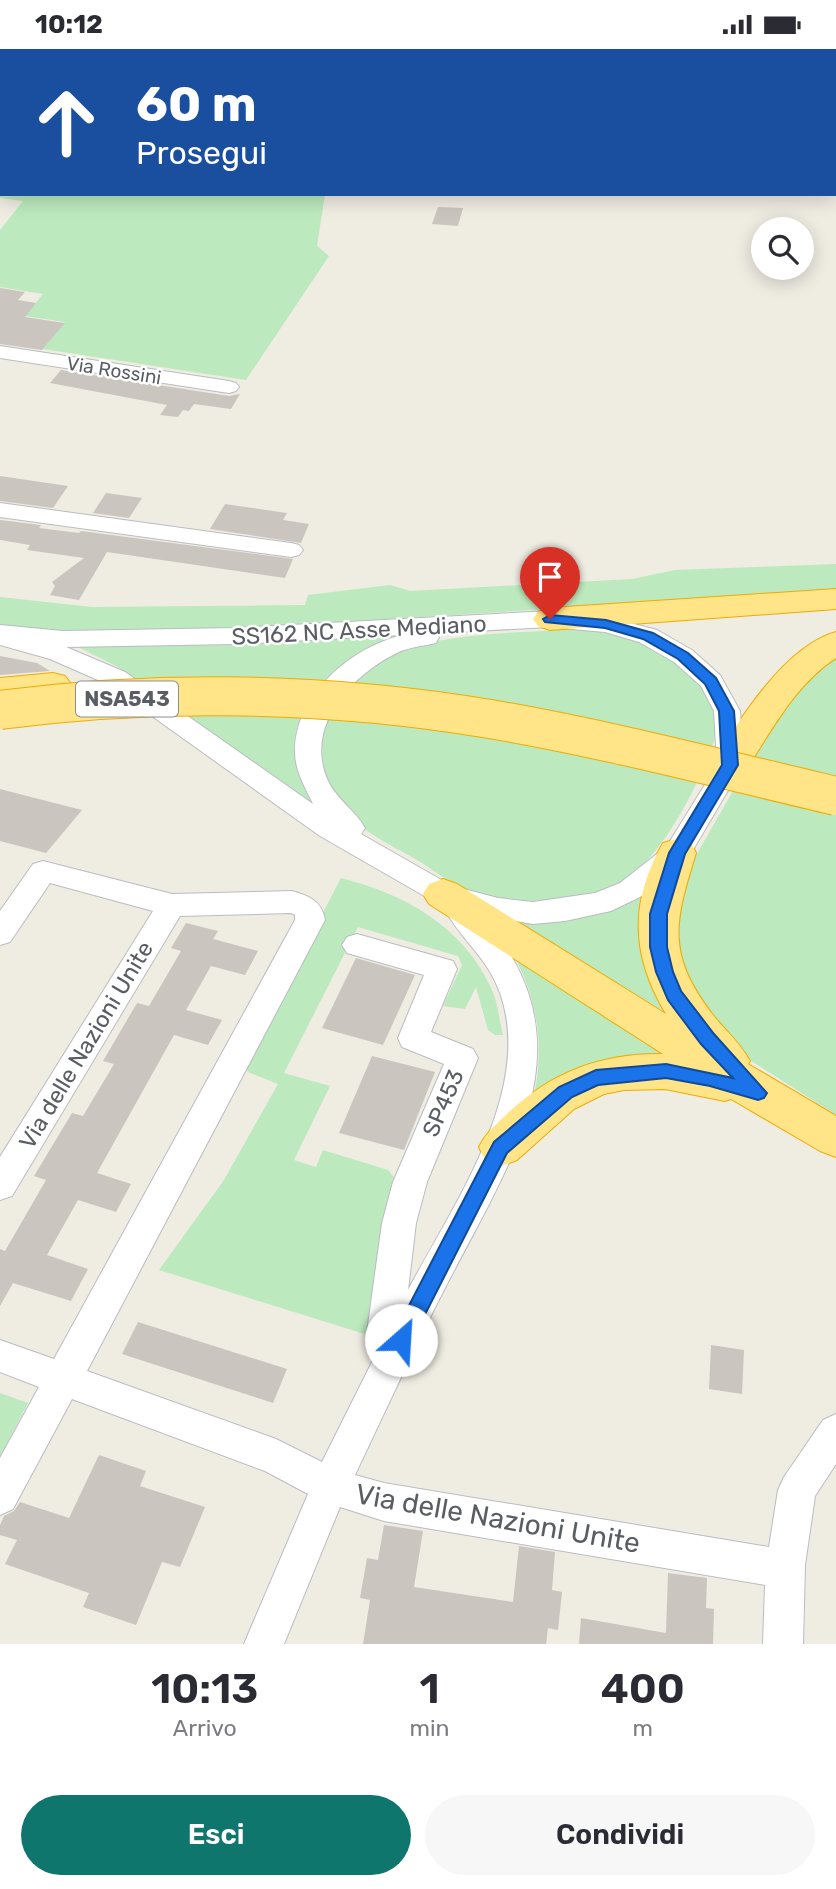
<!DOCTYPE html>
<html lang="it">
<style>
body{margin:0;font-family:Rubik,sans-serif;background:#f7f7f7;color:#2b2b33;height:100vh;display:flex;flex-direction:column;font-size:26px;white-space:nowrap}
*{box-sizing:border-box;margin:0}
p{font-size:23px;color:#7c7c81}
.icon{flex:none;width:38px;height:38px;fill:none;stroke:currentColor;stroke-width:2;stroke-linecap:round;stroke-linejoin:round}
.map{position:relative;height:1595px;overflow:hidden}
.side{display:flex;flex-direction:column;background:#fff;flex:1}
.side>*{flex:none}
.top-card{position:absolute;left:0px;top:0px;width:836px;height:147px;box-shadow:0 4px 18px #0003;background:#1a4fa0;color:#fff;overflow:hidden}
.buttons{position:absolute;left:751px;top:168px;display:grid;gap:14px}
.buttons a{display:grid;place-items:center;width:63px;height:63px;border-radius:50%;background:#fff;box-shadow:0 4px 18px #0003;font-size:35px}
.pin{position:absolute;display:grid;place-items:center;width:60px;height:60px;color:#fff;margin:-72px -30px;border-radius:50% 50% 50% 0;rotate:-45deg;box-shadow:0 0 7px #0007}
.pin .icon{rotate:45deg}
.me{position:absolute;width:77px;margin:-38px;rotate:26deg;stroke-linejoin:round;filter:drop-shadow(0 0 5px #0008)}
.turn{display:flex;align-items:center;gap:24px;height:147px;padding:0 21px;font-size:32px}
.turn .icon{width:91px;height:91px;stroke-width:2.5}
.turn b{display:block;font-size:49px;line-height:60px}
.eta{display:flex;justify-content:space-evenly;align-items:center;height:119px;text-align:center}
.eta b{font-size:42px;font-weight:600;line-height:49px}
.cta{display:flex;gap:14px;margin-top:auto;padding:14px 21px}
.cta a{flex:1;height:80px;border-radius:42px;background:#0f766e;color:#fff;font-size:28px;font-weight:600;line-height:80px;text-align:center}
.cta a+a{background:#f7f7f7;color:#2b2b33}
.status{display:flex;justify-content:space-between;align-items:center;height:49px;padding:0 35px;background:#fff;direction:ltr}
.status svg{height:19px;fill:currentColor}
.map>svg:first-child{display:block}
.green{fill:#bce9bd}
.building{fill:#cac6bf}
.lines{fill:none;stroke-linecap:round;stroke-linejoin:round}
.minor-casing{stroke:#babcc2;stroke-width:2}
.highway-casing{stroke:#f0ab00;stroke-width:2}
.minor{fill:#fff;fill-rule:evenodd}
.highway{fill:#ffe488;fill-rule:evenodd}
.highway-bridge-casing{stroke:#f0ab00;stroke-width:40;stroke-linecap:butt}
.highway-bridge{stroke:#ffe488;stroke-width:38}
.route{fill:#1a73e8;stroke:#114b97;stroke-width:2}
.labels{text-anchor:middle;stroke-width:5;stroke-linejoin:round;paint-order:stroke}
.far-street-label{font-size:19px;fill:#5a5e64;stroke:#fff}
.shield{fill:#fff;stroke:#8c8e92;stroke-width:2}
.shield-label{font-size:21px;font-weight:bold;fill:#5a5e64}
.street-label{font-size:23px;fill:#5a5e64;stroke:#fff}
.near-street-label{font-size:28px;fill:#5a5e64;stroke:#fff}
</style>
<div class="status"><b>10:12</b><svg viewBox="0 0 49 12"><path d="M0 12V9h3v3zM5 12V6h3v6zM10 12V3h3v9zM15 12V0h3v12zM26 1h20v11H26zM47 4h2v5h-2z"/></svg></div>
<div class="map">
<svg width="836" height="1595" viewBox="0 0 836 1595">
<rect width="100%" height="100%" fill="#efece2"/>
<g class="green">
<path d="M34 0H450L34 2Z"/>
<path d="M2 23V145H325L317 197 329 207 246 331 43 300 65 273 25 267 43 245 0 238V181L23 152 0 149Z"/>
<path d="M836 515V542L196 582 68 585 0 577V548L92 558 305 556 308 546 390 536 410 542 632 530 675 521Z"/>
<path d="M582 580C631 584 694 605 714 655 724 679 708 709 698 731 680 770 646 827 604 844 592 849 575 848 562 850 528 854 506 855 473 844 456 839 438 824 422 814 398 799 361 784 344 760 319 726 308 689 337 654 346 643 354 630 364 621 409 582 523 584 582 580Z"/>
<path d="M407 581 408 584C371 596 341 612 316 643L315 761 118 618 74 596H192Z"/>
<path d="M836 603V1066L731 999 677 929 679 836 787 648Z"/>
<path d="M341 829C404 845 463 877 491 939 498 953 499 971 503 986H495L488 981 476 938 465 960 443 957 462 916 458 907 358 878 284 1024 330 1037 294 1111 316 1118 323 1101 388 1121 397 1132 368 1286 159 1221 224 1131 278 1035 248 1023 245 1013Z"/>
<path d="M648 842 670 966 521 875 523 872C580 871 597 867 648 842Z"/>
<path d="M514 906 677 1009 557 1030 535 1042C544 992 537 951 514 906Z"/>
<path d="M0 1344 28 1354 0 1408Z"/>
</g>
<g class="building">
<path d="M438 158 463 159 458 177 432 175Z"/>
<path d="M0 239 25 243 18 251 36 254 25 268 65 274 42 301 0 295Z"/>
<path d="M61 321 229 347 240 345 231 360 194 355 189 362 183 361 178 368 160 366 167 356 50 334Z"/>
<path d="M0 427 68 437 53 459 0 452Z"/>
<path d="M106 444 142 449 129 469 93 464Z"/>
<path d="M225 455 287 464 283 471 309 475 301 494 210 480Z"/>
<path d="M0 471 41 476 39 479 79 484 81 482 293 510 285 529 107 503 79 551 50 546 55 537 52 533 84 509 27 501 30 496 0 491Z"/>
<path d="M0 607 37 614 50 622 0 626Z"/>
<path d="M0 740 27 747 82 761 46 804 0 792Z"/>
<path d="M186 874 218 882 213 890 258 902 245 926 211 917 186 961 222 971 208 996 174 986 97 1124 131 1135 116 1163 78 1151 47 1206 88 1220 71 1252 13 1234 0 1257V1200L5 1202 46 1131 34 1127 72 1064 83 1067 114 1015 103 1012 137 954 149 957 181 902 171 899Z"/>
<path d="M356 909 415 926 383 996 322 979Z"/>
<path d="M372 1007 435 1023 404 1101 339 1084Z"/>
<path d="M138 1273 287 1320 273 1354 122 1305Z"/>
<path d="M711 1296 744 1301 742 1345 709 1340Z"/>
<path d="M99 1406 146 1422 140 1437 205 1458 180 1518 162 1513 136 1576 83 1558 89 1544 5 1515 17 1491 0 1486V1476L4 1467 14 1462 20 1453 69 1469Z"/>
<path d="M384 1476 423 1482 414 1538 513 1553 519 1497 555 1503 552 1541 562 1543 558 1581 548 1579 546 1595H363L370 1551 360 1549 367 1509 378 1511Z"/>
<path d="M668 1524 707 1529 706 1559 714 1560 713 1595H579L581 1569 666 1584Z"/>
</g>
<g class="lines">
<g class="minor-casing">
<g id="minor">
<path d="M0 297 229 332 236 334 239 338 236 342 229 344 0 309Z"/>
<path d="M0 454 291 494 299 496 303 501 299 506 291 508 0 468Z"/>
<path d="M550 562 615 570 657 581 692 601 720 626 740 662 743 716 687 811 640 848 611 862 565 872 533 875 481 866C596 994 509 1114 445 1239 413 1301 385 1363 355 1426L384 1434 769 1498 778 1441 784 1428 823 1371 836 1365V1415L815 1447 805 1516 803 1595H763L765 1536 384 1472 340 1458 284 1595H244L308 1445 265 1422 72 1350 13 1460 0 1466V1409L39 1338 0 1323V1291L54 1310 295 871V866L291 864 180 867 12 1147 0 1151V1108L153 862 50 834 10 893 0 896V862L33 815 43 812 172 845 292 842C309 847 322 852 325 871L87 1322 276 1390 322 1413 375 1307 367 1283 382 1174 393 1133 444 1015 402 998 398 989 424 926 347 904 342 896 347 888 357 885 453 912 457 920 431 983 473 1000 478 1009 427 1133 416 1174 408 1241C452 1158 535 1041 500 944 487 908 464 894 447 864L451 858 433 852 320 787 107 635 50 610 0 596V576L63 582 235 579ZM550 578 605 583 639 593 674 613 701 637 714 662 717 716 667 797 620 834 595 844 533 853 498 849 452 837 361 785 365 779C355 761 337 751 328 732 303 677 352 625 399 603 410 598 424 597 436 594L439 588 437 584ZM402 586C351 599 295 645 295 703 295 722 305 738 313 755L125 623 66 598 235 595Z"/>
</g>
</g>
<g class="highway-casing">
<g id="highway">
<path d="M836 540V560L550 581 538 577 533 570 538 563 550 559Z"/>
<path d="M836 583V609C794 636 770 685 743 725L730 729 717 725 712 716C738 672 785 597 836 583Z"/>
<path d="M53 624 65 627 71 635 65 643 0 653V629Z"/>
<path d="M677 790 691 794 696 804C675 872 665 904 713 966 725 981 740 994 750 1012L748 1015 836 1067V1108L820 1102 731 1050 725 1052 665 1040 624 1041 604 1045 574 1060 517 1111 501 1117 485 1111 479 1098C486 1083 498 1074 510 1062 554 1022 603 1004 663 1005L429 855 423 845 429 835 443 830 457 835 666 965C631 907 629 853 663 794Z"/>
</g>
</g>
<use href="#minor" class="minor"/>
<use href="#highway" class="highway"/>
<g class="highway-bridge-casing">
<path id="highway-bridge" d="M0 661C161 640 329 643 490 670 607 690 721 720 836 747"/>
</g>
<use href="#highway-bridge" class="highway-bridge"/>
</g>
<path class="route" d="M550 566 606 571 653 584 688 604 716 629 734 662 738 716 685 805 667 865V898L673 923 681 942 714 985 767 1044 764 1049 758 1051 710 1037 666 1029 598 1036 572 1048 507 1104 409 1297 401 1300 394 1297 391 1291 494 1093 559 1038 596 1021 666 1015 733 1029 701 995 668 951 656 923 650 898V865L669 804 722 716 719 662 705 635 678 610 643 590 605 579 545 573 543 570Z"/>
<g class="labels">
<g class="far-street-label">
<text transform="translate(114 321) rotate(9)" y="7">Via Rossini</text>
</g>
<rect class="shield" x="76" y="632.5" width="102" height="35" rx="5"/>
<g class="shield-label">
<text x="127" y="657">NSA543</text>
</g>
<g class="street-label">
<text transform="translate(359 581) rotate(-3)" y="8">SS162 NC Asse Mediano</text>
<text transform="translate(86 996) rotate(-59)" y="8">Via delle Nazioni Unite</text>
<text transform="translate(443 1054) rotate(-67)" y="8">SP453</text>
</g>
<g class="near-street-label">
<text transform="translate(498 1469) rotate(10)" y="10">Via delle Nazioni Unite</text>
</g>
</g>
</svg>
<div class="buttons">
<a><svg class="icon" aria-label="search" viewBox="0 0 24 24"><circle cx="10" cy="10" r="6"/><path d="M15 15l6 6"/></svg></a>
</div>
<div class="pin" style="left:550px;top:570px;background:#d93025"><svg class="icon" aria-label="arrive" viewBox="0 0 24 24"><path d="M6 21V4h12l-3 4 3 4H6"/></svg></div>
<svg class="me" style="left:401px;top:1291px" viewBox="-20 -20 40 40"><circle r="19" fill="#fff"/><path d="M0-13L10 11 0 6-10 11z" fill="#1a73e8"/></svg>
<div class="top-card">
<div class="turn"><svg class="icon" aria-label="ahead" viewBox="0 0 24 24"><path d="M12 20V5M6 11l6-6 6 6"/></svg><div><b>60 m</b>Prosegui</div></div>
</div>
</div>
<section class="side">
<div class="eta">
<div><b>10:13</b><p>Arrivo</p></div>
<div><b>1</b><p>min</p></div>
<div><b>400</b><p>m</p></div>
</div>
<div class="cta"><a>Esci</a><a>Condividi</a></div>
</section>
